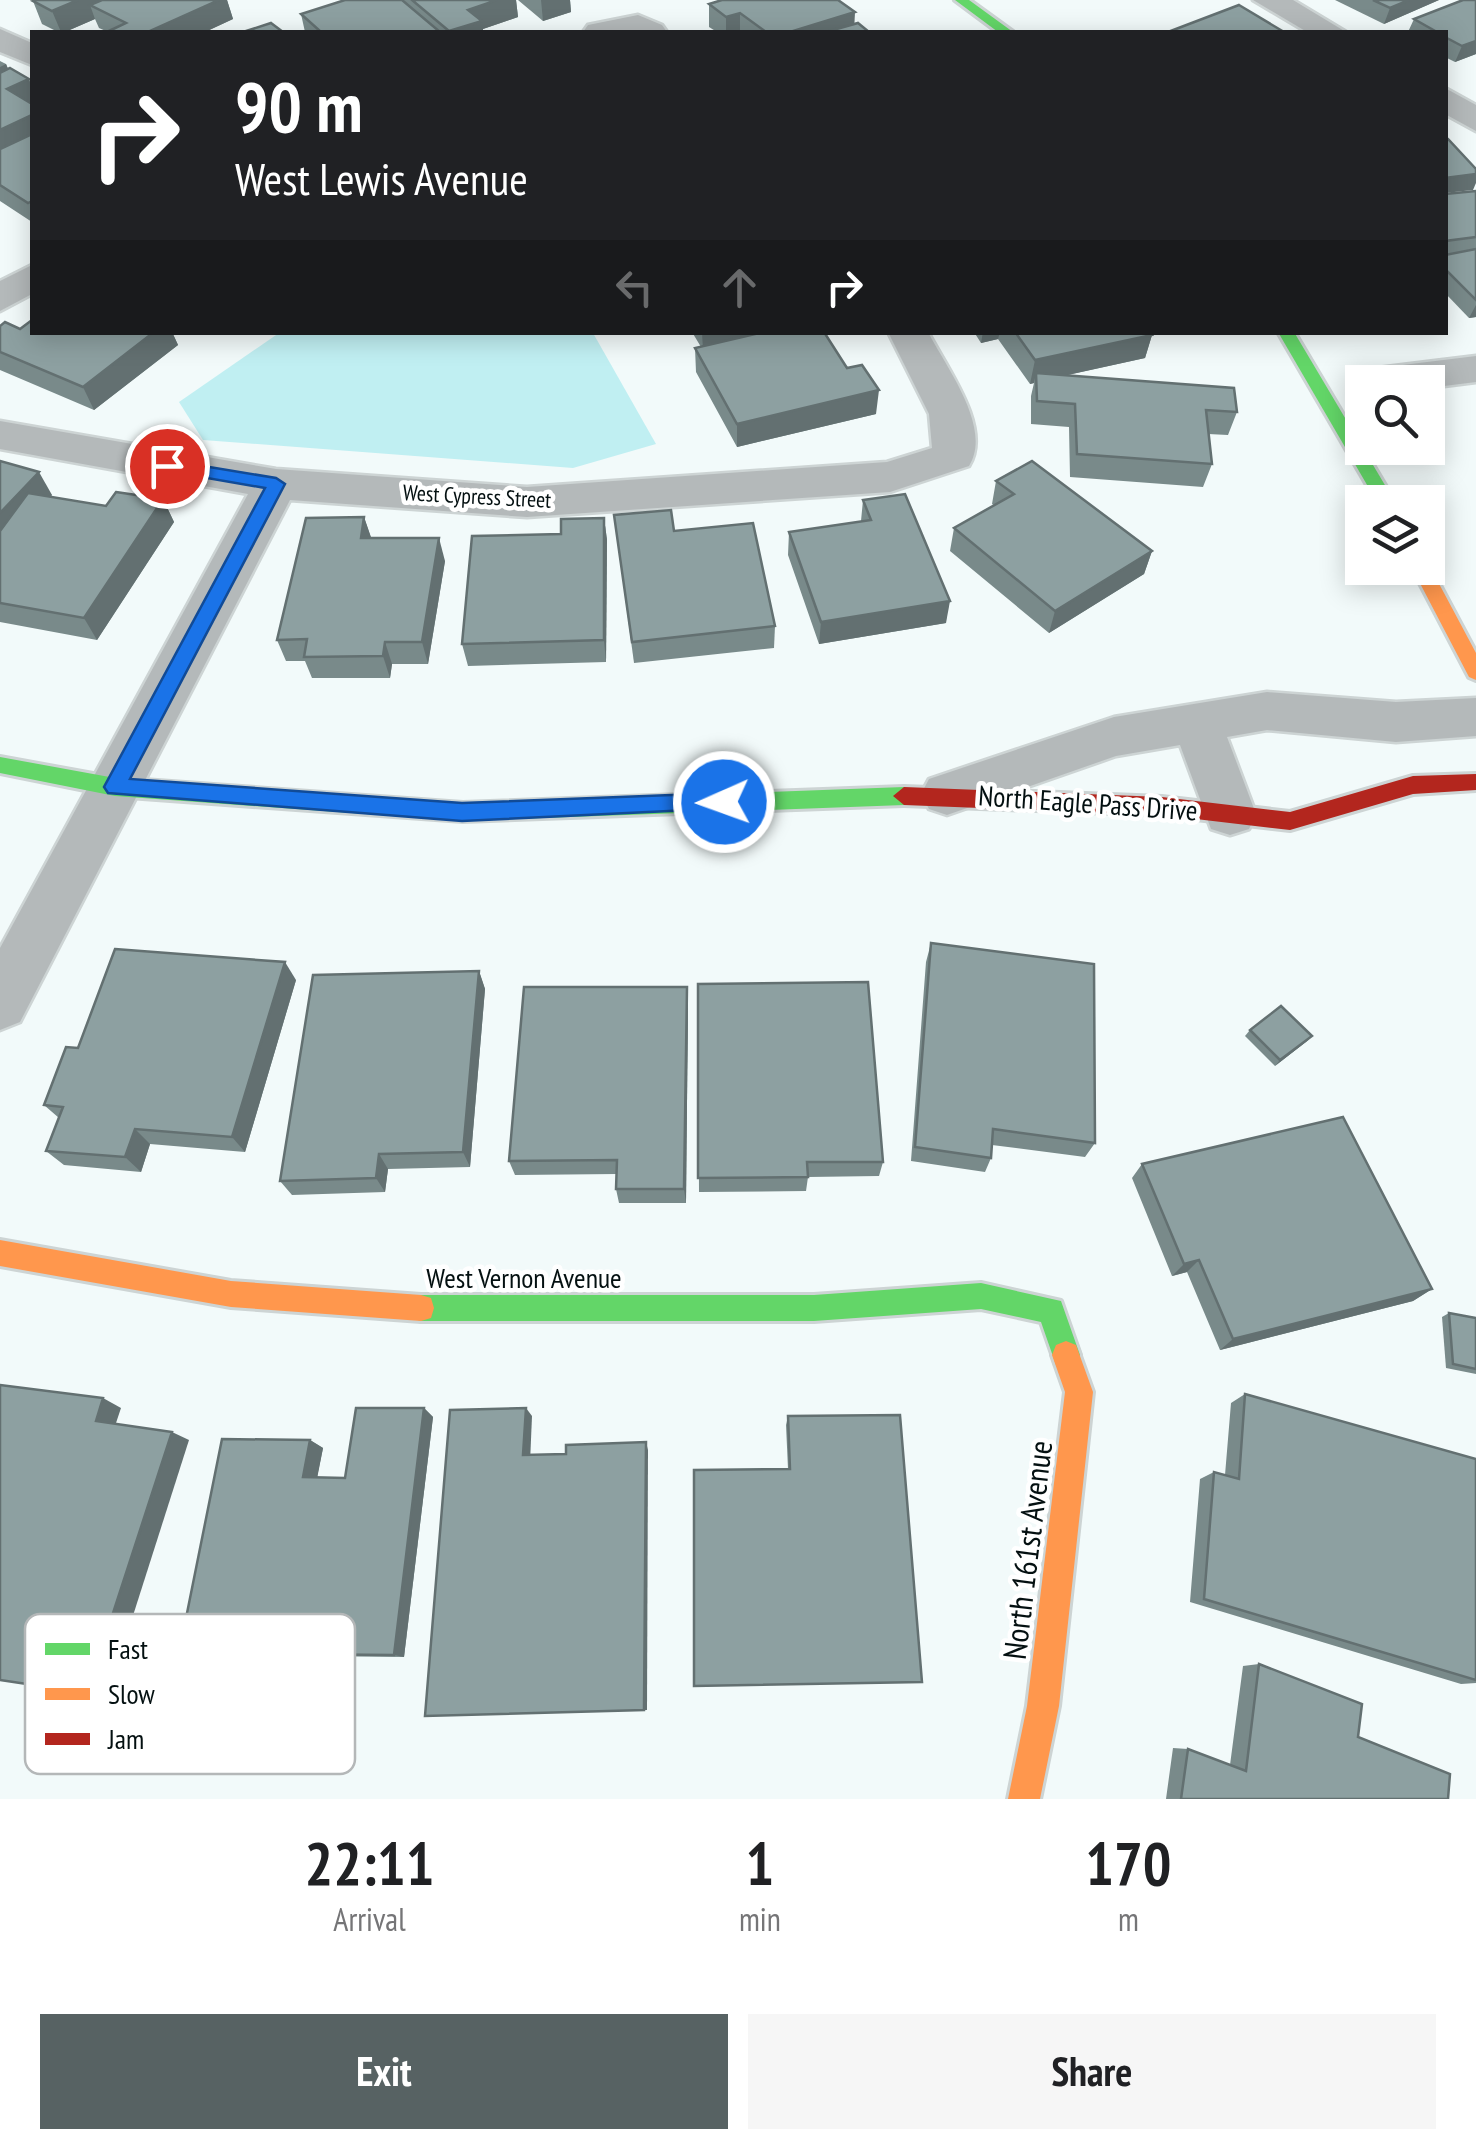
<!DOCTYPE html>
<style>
body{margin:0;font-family:"PT Sans Narrow",sans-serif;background:#f6f6f6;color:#202124;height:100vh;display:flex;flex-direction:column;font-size:38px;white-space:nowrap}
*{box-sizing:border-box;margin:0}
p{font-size:32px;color:#757577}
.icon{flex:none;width:55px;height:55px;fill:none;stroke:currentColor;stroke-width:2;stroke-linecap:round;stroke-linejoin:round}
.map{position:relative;height:1799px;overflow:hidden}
.panel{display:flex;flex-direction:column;background:#fff;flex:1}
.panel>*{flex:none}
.hud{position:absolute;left:30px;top:30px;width:1418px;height:305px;border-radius:0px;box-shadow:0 5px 25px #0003;background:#202124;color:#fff;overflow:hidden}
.buttons{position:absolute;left:1345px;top:365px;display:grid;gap:20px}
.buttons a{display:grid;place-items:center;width:100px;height:100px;border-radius:0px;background:#fff;box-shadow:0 5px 25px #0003;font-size:50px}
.pin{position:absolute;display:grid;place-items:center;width:85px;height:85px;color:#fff;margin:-42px;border:5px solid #fff;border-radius:50%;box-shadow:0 2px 10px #0007}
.me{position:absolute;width:110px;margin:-55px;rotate:268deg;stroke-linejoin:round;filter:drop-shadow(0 0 8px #0008)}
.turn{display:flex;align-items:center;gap:35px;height:210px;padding:0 40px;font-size:45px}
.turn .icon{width:130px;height:130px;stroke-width:2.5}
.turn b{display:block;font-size:70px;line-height:85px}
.lanes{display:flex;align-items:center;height:95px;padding:0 40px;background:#0003;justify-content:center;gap:50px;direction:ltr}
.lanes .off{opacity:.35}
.eta{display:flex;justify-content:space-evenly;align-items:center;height:170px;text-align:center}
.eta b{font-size:60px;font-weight:600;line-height:70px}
.action{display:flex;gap:20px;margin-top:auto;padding:20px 40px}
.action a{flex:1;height:115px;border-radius:0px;background:#576263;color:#fff;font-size:40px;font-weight:600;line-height:115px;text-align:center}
.action a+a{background:#f6f6f6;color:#202124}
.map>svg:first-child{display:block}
.green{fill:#c0eff2}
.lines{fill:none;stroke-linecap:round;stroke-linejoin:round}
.street-casing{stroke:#cdd4d4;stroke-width:5}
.fast-casing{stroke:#cdd4d4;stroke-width:6}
.slow-casing{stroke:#cdd4d4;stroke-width:6}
.jam-casing{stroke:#cdd4d4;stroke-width:6}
.street{fill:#b4b9ba;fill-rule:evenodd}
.fast{fill:#63d668;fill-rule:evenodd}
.slow{fill:#ff974d;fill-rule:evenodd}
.jam{fill:#b3261e;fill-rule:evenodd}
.wall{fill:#798a8a}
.shaded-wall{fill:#637071}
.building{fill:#8da0a1;stroke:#637071;stroke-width:2.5}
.route{fill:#1a73e8;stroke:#114b97;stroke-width:2.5}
.labels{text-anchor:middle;stroke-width:9;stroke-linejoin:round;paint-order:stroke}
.far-street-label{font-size:22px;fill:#041011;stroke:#fff}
.street-label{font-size:28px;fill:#041011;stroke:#fff}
.near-street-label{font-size:32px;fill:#041011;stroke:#fff}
.key{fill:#fff;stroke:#b4b7b8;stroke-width:2.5}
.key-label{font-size:28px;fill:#041011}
</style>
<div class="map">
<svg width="1476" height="1799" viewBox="0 0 1476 1799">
<rect width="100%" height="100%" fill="#f2fafa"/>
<path class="green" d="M279 333H593L656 444 573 468 203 440 179 402Z"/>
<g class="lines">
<g class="street-casing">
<g id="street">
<path d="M1253 0H1293L1346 32H1307Z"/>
<path d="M638 15 662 25 667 32H583L588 25Z"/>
<path d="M0 29 32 43V65L0 52Z"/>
<path d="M1445 88 1476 105V131L1445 114Z"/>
<path d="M32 265V294L0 311V281Z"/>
<path d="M888 332H928C946 367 993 428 969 466L890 492 527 517 290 500 20 1022 0 1030V948L248 494 0 449V421L276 469 527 487 887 462 932 448 929 414Z"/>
<path d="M1476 356V382L1428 388V382H1362V393L1349 382 1355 373 1370 369Z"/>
<path d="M1267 692 1396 702 1476 698V736L1396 742 1267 730 1227 737 1256 814 1249 829 1230 835 1211 829 1180 745 1116 756 947 815 929 809 921 794 929 779 1114 717Z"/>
</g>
</g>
<g class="fast-casing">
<g id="fast">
<path d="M955 0H969L1013 32H998Z"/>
<path d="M1278 332H1294L1395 502H1377Z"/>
<path d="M0 757 115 778 463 803 904 787 915 796 904 805 463 821 115 796 0 773Z"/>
<path d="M981 1283 1061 1301 1080 1355 1076 1365 1066 1369 1056 1365 1041 1322 981 1309 814 1321H421L411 1318 408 1308 411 1298 421 1295H814Z"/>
</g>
</g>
<g class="slow-casing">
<g id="slow">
<path d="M1428 563 1476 653V680L1469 677 1412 568H1428Z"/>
<path d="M0 1240 231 1281 421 1295 431 1298 434 1308 431 1318 421 1321 231 1307 0 1266Z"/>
<path d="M1066 1341 1076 1345 1093 1392 1059 1706 1040 1799H1008L1027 1706 1065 1392 1052 1355 1056 1345Z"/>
</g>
</g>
<g class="jam-casing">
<path id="jam" d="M1476 774V790L1413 794 1290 830 1162 815 904 805 893 796 904 787 1162 797 1290 812 1413 776Z"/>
</g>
<use href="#street" class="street"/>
<use href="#fast" class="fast"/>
<use href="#slow" class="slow"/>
<use href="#jam" class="jam"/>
</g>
<g class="wall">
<path d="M36 0H227L233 19 205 32H108L99 28 95 19 65 32H58L42 24 33 1Z"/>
<path d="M345 0H516L518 17 483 29V32H305L301 14Z"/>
<path d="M518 0H570L571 12 543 21Z"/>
<path d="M1335 0H1439L1384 24Z"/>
<path d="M1463 0H1476V54L1455 62 1445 57V32H1408L1414 19Z"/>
<path d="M709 4 854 24 869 32H717L709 27Z"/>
<path d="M0 61 6 64 8 69 29 79 32 88V222L0 201Z"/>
<path d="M1476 191V317L1469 318 1445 293V194Z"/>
<path d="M0 326 32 332H172L178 345 94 410 0 370Z"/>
<path d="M692 332H824L876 414 737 447 696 372 695 348 701 347Z"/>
<path d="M974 332H1150L1152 335 1145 358 1067 375 1237 412 1228 435 1208 434 1212 464 1203 487 1070 477 1069 427 1031 424V396L1034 383 1030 384 998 339 981 343Z"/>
<path d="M0 461 52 495 50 497 106 506 163 499 174 522 97 640 0 622Z"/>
<path d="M996 481 1152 551 1144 574 1049 633 950 551 954 528 994 505 992 504Z"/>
<path d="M863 500 946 623 819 644 788 555 789 532 861 521Z"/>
<path d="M614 515 674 531 775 626 774 648 634 663Z"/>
<path d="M364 517 371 538 445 561 428 664H392L390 678H312L305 661H286L277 640Z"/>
<path d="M604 518 607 540 606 662 468 666 462 644 561 534Z"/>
<path d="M931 943 1095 1143 1085 1157 992 1145 991 1158 985 1172 911 1161 926 962Z"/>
<path d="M479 971 485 989 470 1167 388 1169 385 1192 292 1195 280 1181Z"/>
<path d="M296 980 245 1152 150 1144 141 1172 64 1165 46 1151 59 1118 44 1105 78 1048Z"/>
<path d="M698 984 883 1162 879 1176 808 1177 806 1191 699 1192Z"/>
<path d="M688 1004 686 1203H619L616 1189 617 1174 515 1175 509 1161Z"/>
<path d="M1250 1030 1312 1036 1307 1041 1275 1066 1245 1036Z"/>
<path d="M1142 1164 1432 1289 1413 1301 1220 1350 1187 1272 1172 1276 1132 1178Z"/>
<path d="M1449 1313 1476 1318V1374L1446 1368 1442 1317Z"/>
<path d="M1245 1394 1476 1459V1683L1461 1684 1190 1602 1200 1479 1214 1472 1225 1475 1231 1403Z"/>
<path d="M424 1408 433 1417 404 1657 197 1655 179 1653 310 1440 323 1448 317 1477 345 1478Z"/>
<path d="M788 1416 922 1682 694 1686 788 1469 786 1425Z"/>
<path d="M1259 1664 1358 1737 1448 1799H1166L1173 1748 1188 1749 1230 1765 1243 1666Z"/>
</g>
<g class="shaded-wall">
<path d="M78 0H137L90 5 95 19 65 32H61L52 11Z"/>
<path d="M214 0H227L233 19 205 32H148Z"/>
<path d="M497 0H516L518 17 483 29V32H449L468 10Z"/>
<path d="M541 0H570L571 12 543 21Z"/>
<path d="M1409 0H1439L1384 24 1390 8Z"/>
<path d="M855 12 854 32H790Z"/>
<path d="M740 13V32H726V17Z"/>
<path d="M1476 41V54L1455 62 1462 46Z"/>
<path d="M6 64 15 85 29 79 32 88V105L0 95V67Z"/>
<path d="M32 115V143L0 159V130Z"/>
<path d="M1476 174V183L1473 190 1445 193V178Z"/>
<path d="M1476 305V317L1469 318Z"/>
<path d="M154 332H172L178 345 94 410 83 387Z"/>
<path d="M702 332H773L703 350Z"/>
<path d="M983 332H1000L998 339 981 343Z"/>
<path d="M1152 335 1145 358 1036 382V373L1034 383 1030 384 1035 360Z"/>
<path d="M879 390 876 414 737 447V424Z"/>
<path d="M39 472 52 495 0 551V513Z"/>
<path d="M163 499 174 522 97 640 84 618Z"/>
<path d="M364 517 372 540 361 538Z"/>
<path d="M604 518 607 540 606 662 604 640Z"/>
<path d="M439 538 445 561 428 664 422 642Z"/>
<path d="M1152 551 1144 574 1049 633 1055 611Z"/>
<path d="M950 601 946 623 819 644 821 622Z"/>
<path d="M385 642 392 664 390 678 383 656Z"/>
<path d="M285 962 296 980 245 1152 232 1137Z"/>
<path d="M479 971 485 989 470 1167 463 1152Z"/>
<path d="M687 987 688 1004 686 1203 684 1189Z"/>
<path d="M1312 1036 1307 1041 1275 1066 1280 1060Z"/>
<path d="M135 1129 150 1144 141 1172 125 1157Z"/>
<path d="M379 1154 388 1169 385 1192 376 1178Z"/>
<path d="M1199 1260 1187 1272 1172 1276 1184 1264Z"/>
<path d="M1432 1289 1413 1301 1220 1350 1233 1339Z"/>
<path d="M103 1398 121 1408 114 1429 96 1421Z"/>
<path d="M424 1408 433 1417 404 1657 394 1655Z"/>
<path d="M526 1408 532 1416 530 1463 523 1455Z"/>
<path d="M172 1432 189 1440 108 1694 87 1693Z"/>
<path d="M310 1440 323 1448 316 1484 303 1477Z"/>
<path d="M646 1442 648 1450 647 1710H644Z"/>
</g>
<g class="building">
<path d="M36 0H78L52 11 33 1Z"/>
<path d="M102 0H219L148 32H116L111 30 126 23 90 5Z"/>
<path d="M345 0H402L440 32H321L301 14Z"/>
<path d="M412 0H497L468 10 482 21 449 31Z"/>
<path d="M722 0H838L855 12 790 32H766L740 13 726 17 709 4Z"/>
<path d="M1373 0H1409L1390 8Z"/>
<path d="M1463 0H1476V41L1462 46 1445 37V32H1437L1414 19Z"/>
<path d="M1239 5 1284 32H1168Z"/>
<path d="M271 23 283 32H243Z"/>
<path d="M858 23 869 32H826Z"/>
<path d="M10 68 29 79 7 89 32 104V115L0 130V73Z"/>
<path d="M32 134V201L28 203 0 185V149Z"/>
<path d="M1445 139H1448L1476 169V174L1445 178Z"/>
<path d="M1476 191V237L1445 241V194Z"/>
<path d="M1476 249V300L1445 269V255Z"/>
<path d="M32 320V332H154L83 387 0 352V326L5 322 20 329Z"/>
<path d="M764 332H824L847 368 862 365 879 390 737 424 695 348Z"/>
<path d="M1015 332H1150L1152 335 1035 360Z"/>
<path d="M1036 373 1234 388 1237 412 1206 410 1212 464 1077 454 1075 404 1037 401Z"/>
<path d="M0 461 39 472 0 513Z"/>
<path d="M1032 461 1152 551 1055 611 954 528 1014 494 996 481Z"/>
<path d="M116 492 163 499 84 618 0 603V531L28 493 106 506Z"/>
<path d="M905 494 950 601 821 622 789 532 871 520 863 500Z"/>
<path d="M671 510 674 531 753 523 775 626 632 642 614 515Z"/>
<path d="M364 517 361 538H439L422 642H385L383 656 304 657 307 639 277 640 306 518Z"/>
<path d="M604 518V640L462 644 472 536 561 534V519Z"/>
<path d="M931 943 1094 964 1095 1143 993 1129 991 1158 915 1147Z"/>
<path d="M115 949 285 962 232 1137 135 1129 125 1157 46 1151 63 1107 44 1105 66 1047 78 1048Z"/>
<path d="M479 971 463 1152 379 1154 376 1178 280 1181 313 975Z"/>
<path d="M868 982 883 1162H807L808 1177 698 1178V984Z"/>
<path d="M524 987H687L684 1189H616L617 1160 509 1161Z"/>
<path d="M1281 1006 1312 1036 1280 1060 1250 1030Z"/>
<path d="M1343 1117 1432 1289 1233 1339 1199 1260 1184 1264 1142 1164Z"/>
<path d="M1449 1313 1476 1318V1369L1453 1364Z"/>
<path d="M0 1385 103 1398 96 1421 172 1432 87 1693 0 1680Z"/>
<path d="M1245 1394 1476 1459V1680L1204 1599 1214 1472 1239 1479Z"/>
<path d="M356 1408H424L394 1655 179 1653 222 1439 310 1440 303 1477 345 1478Z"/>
<path d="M526 1408 523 1455 566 1454V1445L646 1442 644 1710 425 1716 450 1410Z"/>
<path d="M900 1415 922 1682 694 1686V1470L790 1469 788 1416Z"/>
<path d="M1259 1664 1362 1704 1358 1737 1450 1774 1448 1799H1181L1188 1749 1246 1771Z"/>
</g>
<path class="route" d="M167 460 276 478 285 484 130 779 462 803 724 793 731 796V808L462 821 108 793 104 787 265 488 161 470V461Z"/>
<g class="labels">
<g class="far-street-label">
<text transform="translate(477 496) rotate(3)" y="8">West Cypress Street</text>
</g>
<g class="street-label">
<text transform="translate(1088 803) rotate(4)" y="10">North Eagle Pass Drive</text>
<text x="524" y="1288">West Vernon Avenue</text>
</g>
<g class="near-street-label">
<text transform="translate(1028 1550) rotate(-83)" y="11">North 161st Avenue</text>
</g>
</g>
<rect x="25" y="1614" width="330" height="160" rx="15" class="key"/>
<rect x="45" y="1643" width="45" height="12" fill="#63d668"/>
<rect x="45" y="1688" width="45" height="12" fill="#ff974d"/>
<rect x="45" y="1733" width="45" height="12" fill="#b3261e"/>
<g class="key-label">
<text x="108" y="1659">Fast</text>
<text x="108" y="1704">Slow</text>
<text x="108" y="1749">Jam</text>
</g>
</svg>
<div class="buttons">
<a><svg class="icon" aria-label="search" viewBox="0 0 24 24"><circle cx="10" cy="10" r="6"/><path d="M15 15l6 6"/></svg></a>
<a><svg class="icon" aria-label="layers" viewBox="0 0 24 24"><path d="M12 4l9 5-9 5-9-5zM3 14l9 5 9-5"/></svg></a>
</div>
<div class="pin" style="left:167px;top:466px;background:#d93025"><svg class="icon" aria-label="arrive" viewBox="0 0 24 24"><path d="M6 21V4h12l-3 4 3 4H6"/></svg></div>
<svg class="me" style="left:724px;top:802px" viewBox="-20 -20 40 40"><circle r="17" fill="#1a73e8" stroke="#fff" stroke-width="3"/><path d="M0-11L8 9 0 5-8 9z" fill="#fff"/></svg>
<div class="hud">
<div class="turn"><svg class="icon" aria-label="right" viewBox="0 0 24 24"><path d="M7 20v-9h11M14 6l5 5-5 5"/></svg><div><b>90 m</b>West Lewis Avenue</div></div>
<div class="lanes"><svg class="icon off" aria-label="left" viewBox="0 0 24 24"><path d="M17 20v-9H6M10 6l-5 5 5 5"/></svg><svg class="icon off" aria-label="ahead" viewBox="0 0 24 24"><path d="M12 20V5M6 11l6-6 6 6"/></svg><svg class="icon" aria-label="right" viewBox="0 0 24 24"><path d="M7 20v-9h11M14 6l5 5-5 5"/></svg></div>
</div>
</div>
<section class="panel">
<div class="eta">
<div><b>22:11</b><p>Arrival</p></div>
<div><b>1</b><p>min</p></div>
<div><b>170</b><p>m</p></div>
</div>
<div class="action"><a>Exit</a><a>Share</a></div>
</section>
